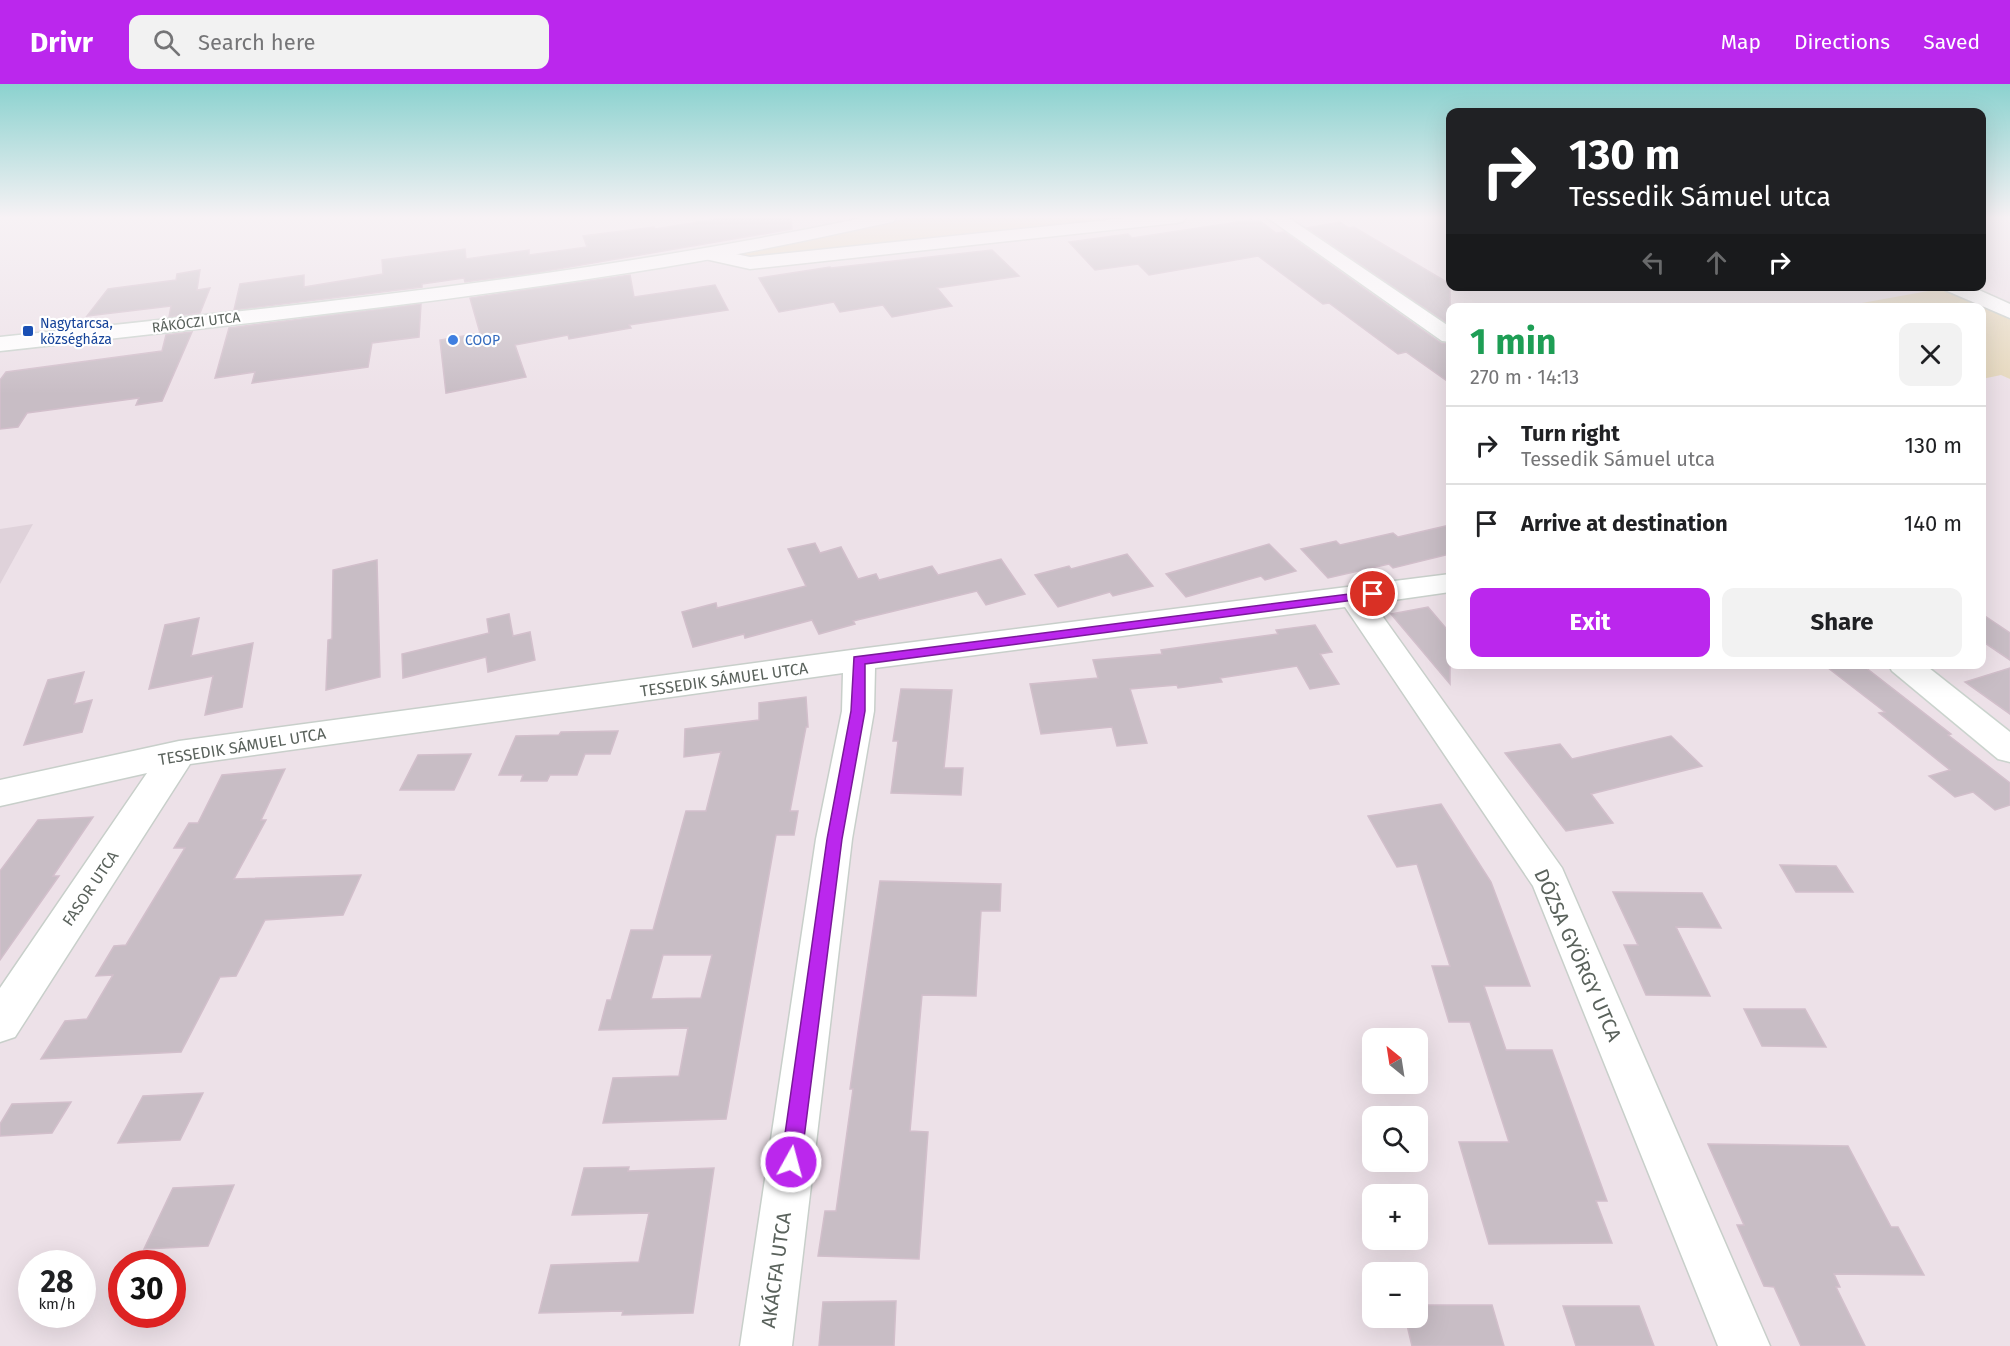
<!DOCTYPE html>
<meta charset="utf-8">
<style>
body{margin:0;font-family:"Fira Sans",sans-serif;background:#f2f2f2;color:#202124;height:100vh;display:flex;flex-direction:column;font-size:22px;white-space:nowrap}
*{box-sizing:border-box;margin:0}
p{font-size:20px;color:#757577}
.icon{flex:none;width:33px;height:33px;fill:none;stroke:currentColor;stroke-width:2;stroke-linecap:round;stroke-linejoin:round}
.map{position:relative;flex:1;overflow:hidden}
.details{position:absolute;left:1446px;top:219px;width:540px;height:366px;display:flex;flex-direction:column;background:#fff;border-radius:12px;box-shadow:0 6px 24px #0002}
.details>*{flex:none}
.banner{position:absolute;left:1446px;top:24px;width:540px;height:183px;border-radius:12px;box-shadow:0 6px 24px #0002;background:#202124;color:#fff;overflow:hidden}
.needle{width:39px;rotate:330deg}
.tools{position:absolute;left:1362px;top:944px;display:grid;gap:12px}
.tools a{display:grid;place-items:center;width:66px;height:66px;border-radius:12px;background:#fff;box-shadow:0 6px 24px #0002;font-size:30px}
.speed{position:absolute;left:18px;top:1166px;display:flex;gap:12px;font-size:30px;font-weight:700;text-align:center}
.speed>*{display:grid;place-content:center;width:78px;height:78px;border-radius:50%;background:#fff;box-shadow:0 6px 24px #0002;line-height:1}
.speed small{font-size:15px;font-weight:400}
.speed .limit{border:9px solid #d22;background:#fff;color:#111}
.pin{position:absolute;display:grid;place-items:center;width:51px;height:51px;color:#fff;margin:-26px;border:3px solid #fff;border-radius:50%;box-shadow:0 2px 6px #0007}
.me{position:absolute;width:66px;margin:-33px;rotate:7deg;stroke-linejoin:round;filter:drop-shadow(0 0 4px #0008)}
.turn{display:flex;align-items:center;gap:21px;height:126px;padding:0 24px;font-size:27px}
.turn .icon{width:78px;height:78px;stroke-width:2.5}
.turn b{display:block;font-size:42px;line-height:51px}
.lanes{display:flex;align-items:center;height:57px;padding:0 24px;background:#0003;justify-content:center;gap:30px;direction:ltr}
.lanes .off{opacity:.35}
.round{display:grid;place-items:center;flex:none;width:63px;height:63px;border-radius:12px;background:#f2f2f2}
.overview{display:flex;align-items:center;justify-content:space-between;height:102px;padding:0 24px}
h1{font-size:36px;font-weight:700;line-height:45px;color:#1e9e55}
.button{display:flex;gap:12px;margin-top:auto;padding:12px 24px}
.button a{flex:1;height:69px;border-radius:12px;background:#bb27ed;color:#fff;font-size:24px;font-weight:700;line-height:69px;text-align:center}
.button a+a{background:#f2f2f2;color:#202124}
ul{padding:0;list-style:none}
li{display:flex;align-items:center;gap:18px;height:78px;padding:0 24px;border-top:2px solid #e0e0e0}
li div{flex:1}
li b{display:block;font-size:22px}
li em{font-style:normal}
header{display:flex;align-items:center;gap:36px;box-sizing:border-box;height:84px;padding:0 30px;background:#bb27ed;color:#fff}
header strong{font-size:28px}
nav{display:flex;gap:33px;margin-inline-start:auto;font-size:21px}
.search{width:420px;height:54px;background:#f2f2f2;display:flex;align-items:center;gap:15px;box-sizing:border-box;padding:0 21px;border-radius:12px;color:#757577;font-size:22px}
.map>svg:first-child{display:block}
.education{fill:#dfd2da}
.green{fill:#e6d8bc}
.building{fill:#c8bdc5;stroke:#d2bfcb;stroke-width:1.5;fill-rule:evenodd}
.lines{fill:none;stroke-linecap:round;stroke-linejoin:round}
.minor-casing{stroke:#c8cfca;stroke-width:3}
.secondary-casing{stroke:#cad3cd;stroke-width:3}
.minor{fill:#fff;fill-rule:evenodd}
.secondary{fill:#fff;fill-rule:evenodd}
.route{fill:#bb27ed;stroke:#7a199a;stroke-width:1.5}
.transit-dot{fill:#1a4fb4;stroke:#fff;stroke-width:2}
.shop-dot{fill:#3f7fe0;stroke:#fff;stroke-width:2}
.labels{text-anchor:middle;stroke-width:4.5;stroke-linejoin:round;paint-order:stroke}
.far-street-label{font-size:14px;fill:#5a625c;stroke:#fff}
.far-transit-label{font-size:14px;fill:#164399;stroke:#fff;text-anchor:start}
.far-shop-label{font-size:14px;fill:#366cbe;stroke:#fff;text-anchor:start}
.street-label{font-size:16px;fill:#5a625c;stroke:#fff}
.near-street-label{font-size:20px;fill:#5a625c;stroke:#fff}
</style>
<header>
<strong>Drivr</strong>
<div class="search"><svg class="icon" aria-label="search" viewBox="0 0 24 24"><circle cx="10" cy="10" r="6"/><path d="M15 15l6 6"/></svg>Search here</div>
<nav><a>Map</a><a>Directions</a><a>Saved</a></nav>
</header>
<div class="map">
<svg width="2010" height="1262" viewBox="0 0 2010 1262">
<rect width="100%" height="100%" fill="#ede1e8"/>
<path class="education" d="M33 440 0 500V445Z"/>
<g class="green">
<path d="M908 134H1134L759 174 741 170Z"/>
<path d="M1945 204 2010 233V295L2001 291 1982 295V224H1834Z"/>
</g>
<g class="building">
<path d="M723 134H791L792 145 540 188 465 198 464 194 422 200V203L234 226 240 200 304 191V203L383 190 382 176 465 165 466 175 529 166V171L587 163 583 152 654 143 655 145Z"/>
<path d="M1251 136 1260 137 1276 149 1284 148 1441 259 1450 260V299L1406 268 1398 270 1329 219 1323 220 1258 172 1149 191 1138 180 1095 186 1069 158 1128 150 1132 154Z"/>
<path d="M1340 138 1349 144 1354 143 1450 200V241L1307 144Z"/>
<path d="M992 166 1019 192 937 204 952 222 892 233 883 221 840 228 834 218 779 228 759 194 830 183 831 184Z"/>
<path d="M200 186 197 206 210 204 200 229 169 233 171 222 87 232 108 205 176 196 177 190Z"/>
<path d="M630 191 634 213 715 201 728 226 629 241 631 244 569 255 568 251 515 261 526 293 446 309 440 256 480 249 470 214Z"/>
<path d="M421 220 419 253 372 259 368 283 252 299 255 288 215 294 229 244Z"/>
<path d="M192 248 162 317 136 321 139 314 27 329 18 343 0 345V296L6 288 162 267 166 251Z"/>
<path d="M1450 441V470L1393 484 1389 480 1328 494 1301 465 1336 457 1340 461 1393 449 1398 453Z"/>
<path d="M815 459 820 469 841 463 858 495 876 490 879 496 932 482 938 491 1001 475 1025 510 986 521 977 507 853 537 855 540 819 550 812 536 745 554 744 550 693 563 682 528 716 519 717 524 806 502 788 465Z"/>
<path d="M1269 460 1296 487 1265 496 1261 492 1186 513 1166 490Z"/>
<path d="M1127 470 1153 502 1113 512 1110 508 1058 523 1035 491 1069 482 1071 485Z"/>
<path d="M377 476 380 593 326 606 328 556 332 555 333 486Z"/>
<path d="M1428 523 1450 549V600L1391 530Z"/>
<path d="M509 530 513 552 530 548 535 576 488 588 486 573 403 594 402 570 489 549 487 535Z"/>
<path d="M1982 530 2010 549V576L1982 557Z"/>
<path d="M199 534 191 572 253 559 242 623 205 631 213 592 149 605 165 541Z"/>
<path d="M1315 541 1332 568 1320 570 1339 600 1310 605 1297 582 1220 594 1222 598 1178 604 1177 601 1130 605 1147 659 1117 662 1112 643 1041 650 1030 600 1098 594 1093 576 1162 570 1161 566 1278 550 1276 546Z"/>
<path d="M1823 580H1861L1951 650 1948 651 2010 699V721L1995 726 1973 708 1955 713 1929 692 1950 686 1879 629 1885 628Z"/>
<path d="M2010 584V630L1965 598Z"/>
<path d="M84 588 74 620 92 616 82 648 24 661 48 596Z"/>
<path d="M901 605 952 606 944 684H963L961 711 891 709 898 657H893Z"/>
<path d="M806 613 808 643H806L790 727H798L794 751H776L726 1035 603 1039 613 994 679 992 688 944 599 946 607 916H611L631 846H653L686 727H706L721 668 684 673 685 645 759 636V619ZM663 871H712L701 914 651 915Z"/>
<path d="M618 647 610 670H585L577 691H550L547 697H521L523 691H499L516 652 559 651 561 648Z"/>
<path d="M1671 652 1702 682 1591 710 1613 739 1566 747 1505 669 1560 660 1572 675Z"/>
<path d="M471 670 454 706H400L418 671Z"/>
<path d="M285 685 261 736H266L234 795 361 791 343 831 265 836 236 892 220 893 181 968 41 975 65 937 87 935 113 891 96 892 114 862 126 861 185 764H174L189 739H198L222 691Z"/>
<path d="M1441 720 1491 798 1530 902H1484L1506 966H1552L1607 1117H1596L1612 1159 1489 1160 1459 1058H1509L1470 938H1449L1432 882H1450L1417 780 1397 783 1368 732Z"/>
<path d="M93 733 53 792H59L0 876V787L38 736Z"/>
<path d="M1780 781 1836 782 1853 808H1796Z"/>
<path d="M880 797 1001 800 1000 827H981L976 912 922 911 910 1047 928 1048 919 1175 818 1172 825 1127H836L853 1005H850L858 948Z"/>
<path d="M1613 808 1702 809 1721 844 1676 843 1710 912 1646 911 1624 861H1638Z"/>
<path d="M1744 925H1805L1826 963 1762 962Z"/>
<path d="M203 1009 180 1056 118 1059 143 1012Z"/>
<path d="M71 1018 52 1049 0 1052V1040L12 1020Z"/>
<path d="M1708 1060 1848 1062 1891 1143H1898L1924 1191 1834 1190 1840 1203H1836L1865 1262H1801L1774 1203 1764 1202 1737 1141H1744Z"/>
<path d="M629 1083 628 1087 714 1084 693 1229 622 1231 623 1227 539 1229 551 1181 639 1178 649 1129 572 1131 584 1084Z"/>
<path d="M234 1101 208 1162 144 1165 173 1104Z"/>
<path d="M896 1217 894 1262H819L823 1218Z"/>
<path d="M1418 1221H1492L1504 1262H1412L1405 1233H1418Z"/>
<path d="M1563 1222H1639L1654 1262H1576Z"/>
</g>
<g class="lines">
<g class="minor-casing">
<g id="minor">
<path d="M1127 134H1185L1182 138 1176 139 750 185 705 175 702 171 705 167 712 165 750 173Z"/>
<path d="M1942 202H1970L2010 220V234L1945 206Z"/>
<path d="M1450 490V508L1373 519 1562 784 1770 1262H1718L1533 802 1345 523 875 584 874 627 852 755 792 1262H740L816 755 842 627 843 589 190 680 15 953 0 958V904L147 689 0 722V696L179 657 859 565Z"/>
</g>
</g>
<g class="secondary-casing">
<g id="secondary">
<path d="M862 134H896L893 138 887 139C813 155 739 171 665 183 444 219 222 242 0 267V253C289 222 578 194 862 134Z"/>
<path d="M1268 134H1289L1450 243V258L1442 257Z"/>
<path d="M1888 580H1924L2010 648V678L1998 675 1892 587Z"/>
</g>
</g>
<use href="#minor" class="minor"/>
<use href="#secondary" class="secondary"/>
</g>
<linearGradient id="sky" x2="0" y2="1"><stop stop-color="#8bd2cf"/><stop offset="0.43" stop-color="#f7f2f5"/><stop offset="1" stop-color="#f7f2f5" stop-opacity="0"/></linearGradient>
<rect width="2010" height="310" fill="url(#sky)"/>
<path class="route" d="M1373 507 1379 510 1377 513 865 580V627L842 755 801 1078 798 1085 791 1087 784 1085 781 1078 827 755 851 627 854 573Z"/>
<rect class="transit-dot" x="22" y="241" width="12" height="12" rx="3"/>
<circle class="shop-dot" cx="453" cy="256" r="6"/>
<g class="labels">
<g class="far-street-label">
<text transform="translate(196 238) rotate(-7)" y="5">RÁKÓCZI UTCA</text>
</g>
<g class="far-transit-label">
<text x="40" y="244">Nagytarcsa,<tspan x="40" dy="16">községháza</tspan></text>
</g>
<g class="far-shop-label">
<text x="465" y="261">COOP</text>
</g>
<g class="street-label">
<text transform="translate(724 595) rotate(-8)" y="6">TESSEDIK SÁMUEL UTCA</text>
<text transform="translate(242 662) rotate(-9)" y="6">TESSEDIK SÁMUEL UTCA</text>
<text transform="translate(90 804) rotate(-56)" y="6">FASOR UTCA</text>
</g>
<g class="near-street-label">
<text transform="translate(1578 871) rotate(66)" y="7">DÓZSA GYÖRGY UTCA</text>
<text transform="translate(776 1186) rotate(-82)" y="7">AKÁCFA UTCA</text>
</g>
</g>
</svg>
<div class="tools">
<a><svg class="needle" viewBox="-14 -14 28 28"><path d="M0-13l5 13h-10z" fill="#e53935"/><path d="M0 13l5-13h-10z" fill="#757577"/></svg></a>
<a><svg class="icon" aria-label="search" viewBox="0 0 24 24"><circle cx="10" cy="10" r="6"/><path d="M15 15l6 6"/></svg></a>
<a>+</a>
<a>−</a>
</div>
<div class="speed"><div>28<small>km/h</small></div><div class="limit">30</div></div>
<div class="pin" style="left:1373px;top:510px;background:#d93025"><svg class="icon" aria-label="arrive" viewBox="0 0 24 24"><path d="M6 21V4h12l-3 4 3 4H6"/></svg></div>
<svg class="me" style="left:791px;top:1078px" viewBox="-20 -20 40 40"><circle r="17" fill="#bb27ed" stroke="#fff" stroke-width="3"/><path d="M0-11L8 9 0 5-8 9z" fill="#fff"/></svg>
<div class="banner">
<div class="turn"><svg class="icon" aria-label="right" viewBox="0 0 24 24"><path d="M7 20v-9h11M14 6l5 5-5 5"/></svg><div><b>130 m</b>Tessedik Sámuel utca</div></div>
<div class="lanes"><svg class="icon off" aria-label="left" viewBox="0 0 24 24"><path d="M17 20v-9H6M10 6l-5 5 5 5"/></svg><svg class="icon off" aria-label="ahead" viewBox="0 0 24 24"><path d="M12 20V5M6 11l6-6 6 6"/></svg><svg class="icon" aria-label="right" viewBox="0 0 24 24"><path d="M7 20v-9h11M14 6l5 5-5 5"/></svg></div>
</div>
<section class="details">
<div class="overview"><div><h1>1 min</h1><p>270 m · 14:13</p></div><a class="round"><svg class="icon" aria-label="close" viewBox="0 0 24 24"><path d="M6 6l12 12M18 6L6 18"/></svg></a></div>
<ul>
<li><svg class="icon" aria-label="right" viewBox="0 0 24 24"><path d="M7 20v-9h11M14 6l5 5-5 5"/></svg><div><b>Turn right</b><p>Tessedik Sámuel utca</p></div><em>130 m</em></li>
<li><svg class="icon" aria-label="arrive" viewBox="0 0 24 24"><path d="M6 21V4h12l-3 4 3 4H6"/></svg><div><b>Arrive at destination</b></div><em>140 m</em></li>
</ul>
<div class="button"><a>Exit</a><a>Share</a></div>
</section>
</div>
